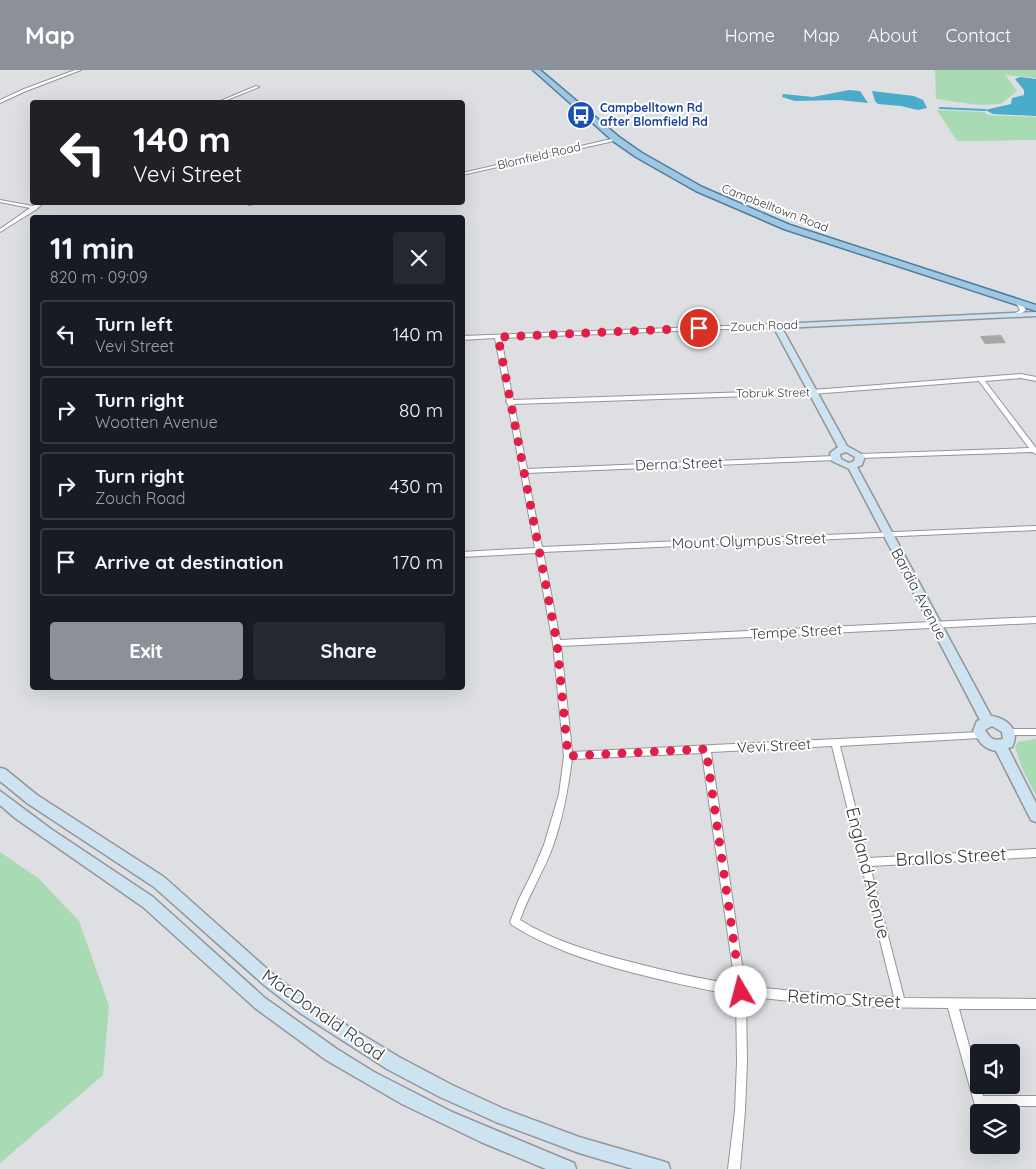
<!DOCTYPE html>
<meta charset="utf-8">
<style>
body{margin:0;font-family:Quicksand,sans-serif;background:#242831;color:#f1f3f6;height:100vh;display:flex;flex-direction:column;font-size:19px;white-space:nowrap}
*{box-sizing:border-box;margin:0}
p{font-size:16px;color:#9ea1a6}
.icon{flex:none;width:28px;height:28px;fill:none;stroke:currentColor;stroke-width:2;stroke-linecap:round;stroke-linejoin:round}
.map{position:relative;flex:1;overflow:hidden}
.details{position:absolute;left:30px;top:145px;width:435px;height:475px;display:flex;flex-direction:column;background:#171b24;border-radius:5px;box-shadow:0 5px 20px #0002}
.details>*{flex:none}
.top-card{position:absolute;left:30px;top:30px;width:435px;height:105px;border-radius:5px;box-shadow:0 5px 20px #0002;background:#202124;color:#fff;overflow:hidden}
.controls{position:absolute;left:970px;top:974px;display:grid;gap:10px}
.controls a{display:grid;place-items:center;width:50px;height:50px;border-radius:5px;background:#171b24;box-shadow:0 5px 20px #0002;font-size:25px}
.pin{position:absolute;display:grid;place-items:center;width:42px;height:42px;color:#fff;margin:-21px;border:2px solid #fff;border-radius:50%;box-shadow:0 1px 5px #0007}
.me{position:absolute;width:55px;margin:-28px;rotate:352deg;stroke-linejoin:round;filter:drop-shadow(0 0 4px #0008)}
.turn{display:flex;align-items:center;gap:18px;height:105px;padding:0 20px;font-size:22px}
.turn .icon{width:65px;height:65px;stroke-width:2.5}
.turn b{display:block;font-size:35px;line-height:42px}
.round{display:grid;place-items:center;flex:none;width:52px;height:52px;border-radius:5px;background:#242831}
.summary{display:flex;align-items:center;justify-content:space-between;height:85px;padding:0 20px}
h1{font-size:30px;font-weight:800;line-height:38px}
.action{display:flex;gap:10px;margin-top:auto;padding:10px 20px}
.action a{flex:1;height:58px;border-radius:5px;background:#8c9099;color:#fff;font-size:20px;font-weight:800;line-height:58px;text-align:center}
.action a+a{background:#242831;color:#f1f3f6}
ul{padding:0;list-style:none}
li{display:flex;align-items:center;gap:15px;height:68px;margin:0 10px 8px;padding:0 10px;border:2px solid #363941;border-radius:5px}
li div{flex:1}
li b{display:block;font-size:19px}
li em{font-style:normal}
header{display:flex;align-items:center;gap:30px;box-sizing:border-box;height:70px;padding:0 25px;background:#8c9099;color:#fff}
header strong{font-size:24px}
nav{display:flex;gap:28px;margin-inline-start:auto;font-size:18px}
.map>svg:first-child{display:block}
.green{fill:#a8dbb3}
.water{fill:#4aabcb}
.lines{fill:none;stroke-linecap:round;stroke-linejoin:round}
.stream{stroke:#4aabcb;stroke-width:2}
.building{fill:#aaa6a5}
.street-casing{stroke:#949598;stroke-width:2}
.secondary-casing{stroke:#949598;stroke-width:3}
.primary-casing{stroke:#4f7d9b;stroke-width:3}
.street{fill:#fff;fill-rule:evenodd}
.secondary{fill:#cee3f1;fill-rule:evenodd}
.primary{fill:#9dc7e2;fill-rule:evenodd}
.route{stroke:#e11d48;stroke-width:9;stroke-dasharray:0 16.2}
.labels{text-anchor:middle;stroke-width:4;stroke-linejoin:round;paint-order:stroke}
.far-transit-label{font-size:12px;font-weight:bold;fill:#164399;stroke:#fff;text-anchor:start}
.far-street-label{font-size:12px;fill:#38393a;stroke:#fff}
.street-label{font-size:15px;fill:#38393a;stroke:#fff}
.near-street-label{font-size:18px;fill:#38393a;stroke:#fff}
</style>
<header>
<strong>Map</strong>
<nav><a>Home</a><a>Map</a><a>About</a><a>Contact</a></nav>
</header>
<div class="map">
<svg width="1036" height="1099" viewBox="0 0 1036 1099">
<rect width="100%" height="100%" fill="#dedfe3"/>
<g class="green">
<path d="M935 0H1036V8L1005 5 1017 21 1001 34 978 35 936 29Z"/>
<path d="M937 40 984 42 988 45 1036 47V70L957 71Z"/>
<path d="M1036 669V726L1022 698 1015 677 1018 672Z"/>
<path d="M0 782 38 808 79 851 109 936 103 1005 0 1093Z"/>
</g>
<g class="water">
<path d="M1020 7 1036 9V46L993 44 985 40 1011 34 1012 28 1024 25V20L1015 9Z"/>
<path d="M849 20 860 21 868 33 839 30 795 31 782 27 783 24 813 27Z"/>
<path d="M872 21 914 26 923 30 927 38 918 40 901 36 878 34 875 31Z"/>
</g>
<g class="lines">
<path class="stream" d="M940 38 985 40"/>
</g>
<path class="building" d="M1001 265 1006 273 985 274 980 266Z"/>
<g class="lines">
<g class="street-casing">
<g id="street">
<path d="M75 0H81L26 21 0 33V30L24 19Z"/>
<path d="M256 16 259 17 222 32H218Z"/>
<path d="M616 68 618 69V70L462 105V103Z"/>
<path d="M0 130 33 136 38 132H44L37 139 0 162V159L30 138 0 132Z"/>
<path d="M251 132H261L249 135V133Z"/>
<path d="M1019 231 1021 232 1026 240 1017 246 1014 244 1020 240 1016 233Z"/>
<path d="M777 254 780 256 779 257 501 268 513 330 812 320 1021 304 1036 307V311L1021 308 985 311 1036 378V384L1032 382 860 388 857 386 860 384 1029 378 979 311 812 324 514 334 527 399 835 386 838 388 835 390 527 403 542 477 1036 456V460L543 482 560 570 1036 547V553L561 576 572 682 980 662 983 663 984 665 983 667 980 668 840 676 868 788 1036 779V787L870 796 904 928 1036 929V939H959L979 1011V1015H980L983 1026H1036V1036H979L975 1035 948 938C881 938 813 935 746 926L747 992 745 1041 740 1099H728L735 1041 737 992 736 925C700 919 665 911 630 902 589 891 548 878 512 855L510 852 519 829 533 801 544 775 559 724 564 686 553 573 536 483 462 487V482L535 478 508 334 506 332 507 331 495 268 462 270V266ZM832 676 894 927 823 924 745 916 711 682ZM702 683 735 914C700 909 665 901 631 892 592 882 554 871 520 850 529 824 544 801 553 776 563 748 568 719 572 689Z"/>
<path d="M1009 659H1036V665H1009L1006 664 1005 662 1006 660Z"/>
</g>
</g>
<g class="secondary-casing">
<g id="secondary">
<path d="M1036 242V246L782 258 847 376 865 386 862 395 857 397 991 646C1007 648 1021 660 1012 677L1008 678 1036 733V752L1031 750 996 681C984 679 979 672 973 661L977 651 980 650 849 399 832 391 830 383 838 377 773 256 777 254ZM846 382 855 387 854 391 849 393 841 389 840 384ZM992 656 1002 662 1003 669C993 671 991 669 985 660Z"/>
<path d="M0 698 5 699 37 725 164 807 274 905 310 933 399 987 452 1015 504 1039 579 1067 662 1091 668 1093 670 1099H633L579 1083 496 1052 440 1027 387 999 300 943 264 915 154 817 27 733 0 711Z"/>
<path d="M0 721 51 759 153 827 265 928 337 979 374 1002 452 1042 574 1093 576 1099H546L481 1072 402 1034 326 990 255 938 143 837 15 748 0 735Z"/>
</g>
</g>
<g class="primary-casing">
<path id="primary" d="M533 0H540L619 67 642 83 702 117 790 155 1036 235V241L784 159 696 121 636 87 613 71Z"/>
</g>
<use href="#street" class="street"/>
<use href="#secondary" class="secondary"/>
<use href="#primary" class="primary"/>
</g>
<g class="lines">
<path class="route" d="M699 258 498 267 557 573 568 686 706 679 741 922"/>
</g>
<defs>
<g id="bus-disc" transform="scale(1.4375)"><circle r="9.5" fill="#1a4fb4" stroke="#fff"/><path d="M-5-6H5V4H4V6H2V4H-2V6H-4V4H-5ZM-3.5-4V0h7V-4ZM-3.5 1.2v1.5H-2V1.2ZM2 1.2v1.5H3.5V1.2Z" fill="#fff"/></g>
</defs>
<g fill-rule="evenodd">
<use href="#bus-disc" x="581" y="45"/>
</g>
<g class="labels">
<g class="far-transit-label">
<text x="600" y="42">Campbelltown Rd<tspan x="600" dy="14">after Blomfield Rd</tspan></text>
</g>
<g class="far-street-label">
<text transform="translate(539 86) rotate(-13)" y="4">Blomfield Road</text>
<text transform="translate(775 138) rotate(21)" y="4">Campbelltown Road</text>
<text transform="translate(764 256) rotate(-2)" y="4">Zouch Road</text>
<text transform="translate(773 323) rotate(-1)" y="4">Tobruk Street</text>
</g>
<g class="street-label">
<text transform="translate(679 394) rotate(-2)" y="5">Derna Street</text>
<text transform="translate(749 471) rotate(-2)" y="5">Mount Olympus Street</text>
<text transform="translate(919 524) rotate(62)" y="5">Bardia Avenue</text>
<text transform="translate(796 562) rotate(-3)" y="5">Tempe Street</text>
<text transform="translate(774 676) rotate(-3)" y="5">Vevi Street</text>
</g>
<g class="near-street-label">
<text transform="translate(951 787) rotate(-3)" y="6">Brallos Street</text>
<text transform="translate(868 803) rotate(76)" y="6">England Avenue</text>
<text transform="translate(844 929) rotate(3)" y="6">Retimo Street</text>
<text transform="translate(323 945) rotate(35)" y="6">MacDonald Road</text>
</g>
</g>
</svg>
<div class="controls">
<a><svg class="icon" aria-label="sound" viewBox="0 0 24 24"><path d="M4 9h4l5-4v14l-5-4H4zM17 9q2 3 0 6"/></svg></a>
<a><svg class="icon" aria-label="layers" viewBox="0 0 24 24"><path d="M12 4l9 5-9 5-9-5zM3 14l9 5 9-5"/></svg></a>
</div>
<div class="pin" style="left:699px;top:258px;background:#d93025"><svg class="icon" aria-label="arrive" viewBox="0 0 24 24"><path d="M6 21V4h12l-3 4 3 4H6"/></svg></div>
<svg class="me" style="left:741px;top:922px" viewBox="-20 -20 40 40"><circle r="19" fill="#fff"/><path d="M0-13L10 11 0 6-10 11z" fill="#e11d48"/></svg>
<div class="top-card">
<div class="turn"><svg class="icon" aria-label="left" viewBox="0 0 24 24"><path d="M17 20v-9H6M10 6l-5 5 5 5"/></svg><div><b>140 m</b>Vevi Street</div></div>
</div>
<section class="details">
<div class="summary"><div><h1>11 min</h1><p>820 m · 09:09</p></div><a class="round"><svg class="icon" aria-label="close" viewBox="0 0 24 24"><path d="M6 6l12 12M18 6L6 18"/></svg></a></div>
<ul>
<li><svg class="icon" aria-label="left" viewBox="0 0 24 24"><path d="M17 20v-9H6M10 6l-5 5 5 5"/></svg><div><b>Turn left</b><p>Vevi Street</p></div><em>140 m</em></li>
<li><svg class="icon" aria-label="right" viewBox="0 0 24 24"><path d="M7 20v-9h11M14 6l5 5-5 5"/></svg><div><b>Turn right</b><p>Wootten Avenue</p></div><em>80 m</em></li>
<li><svg class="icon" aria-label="right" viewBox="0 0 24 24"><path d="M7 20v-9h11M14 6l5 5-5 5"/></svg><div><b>Turn right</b><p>Zouch Road</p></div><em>430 m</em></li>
<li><svg class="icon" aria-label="arrive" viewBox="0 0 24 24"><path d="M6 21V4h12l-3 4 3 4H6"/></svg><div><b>Arrive at destination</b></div><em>170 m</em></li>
</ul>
<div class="action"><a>Exit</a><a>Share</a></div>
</section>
</div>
